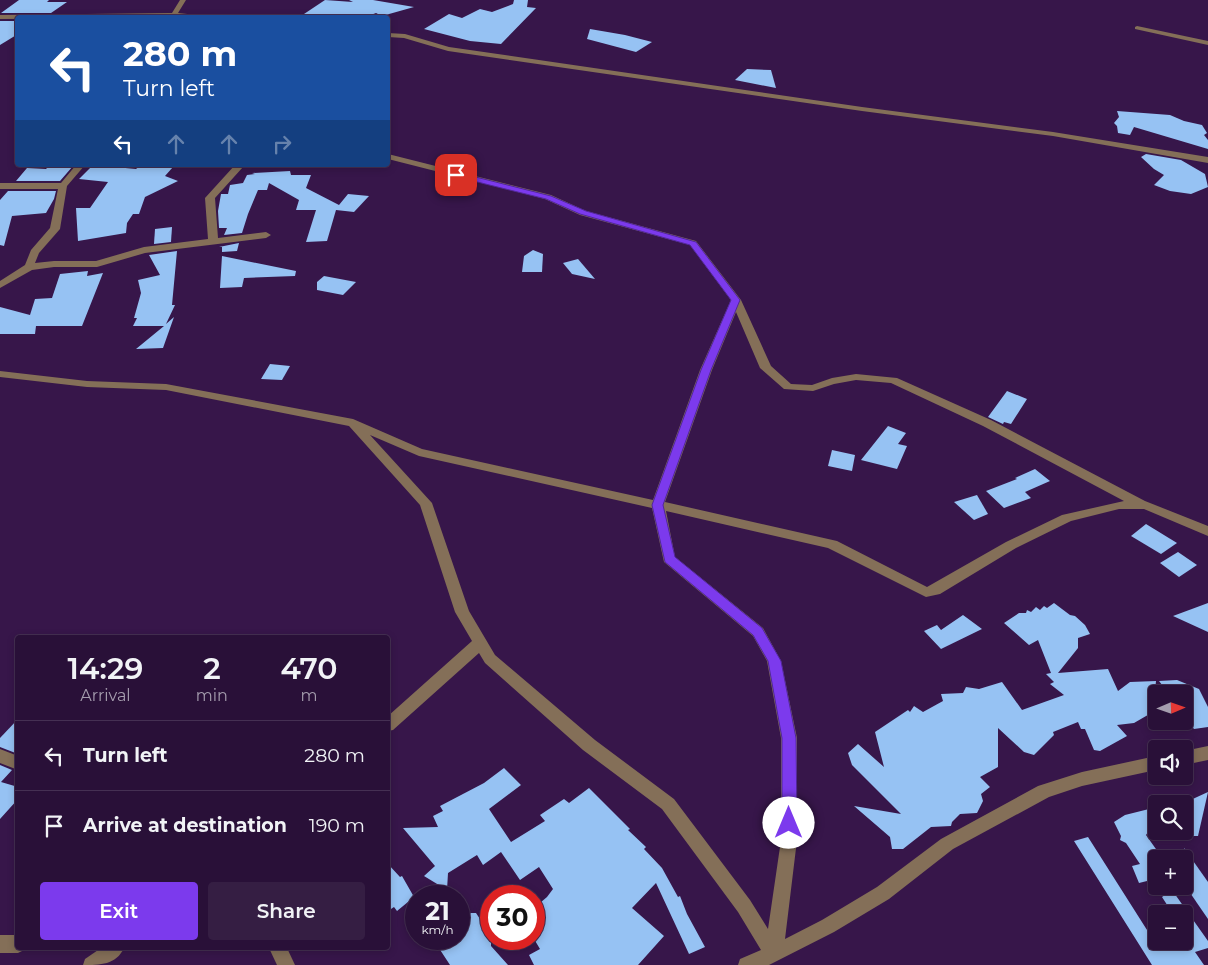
<!DOCTYPE html>
<meta charset="utf-8">
<style>
body{margin:0;font-family:Montserrat,sans-serif;background:#351e43;color:#f1f3f6;height:100vh;display:flex;flex-direction:column;font-size:19px;white-space:nowrap}
*{box-sizing:border-box;margin:0}
p{font-size:16px;color:#a59dae}
.icon{flex:none;width:28px;height:28px;fill:none;stroke:currentColor;stroke-width:2;stroke-linecap:round;stroke-linejoin:round}
.map{position:relative;flex:1;overflow:hidden}
.side{position:absolute;left:15px;top:635px;width:375px;height:315px;display:flex;flex-direction:column;background:#291038;border-radius:5px;box-shadow:0 2px 8px #0003,0 0 0 1px #453053}
.side>*{flex:none}
.hud{position:absolute;left:15px;top:15px;width:375px;height:152px;border-radius:5px;box-shadow:0 2px 8px #0003,0 0 0 1px #453053;background:#1a4fa0;color:#fff;overflow:hidden}
.needle{width:32px;rotate:88deg}
.controls{position:absolute;left:1148px;top:685px;display:grid;gap:10px}
.controls a{display:grid;place-items:center;width:45px;height:45px;border-radius:5px;background:#291038;box-shadow:0 2px 8px #0003,0 0 0 1px #453053;font-size:25px}
.speed{position:absolute;left:405px;top:885px;display:flex;gap:10px;font-size:25px;font-weight:700;text-align:center}
.speed>*{display:grid;place-content:center;width:65px;height:65px;border-radius:50%;background:#291038;box-shadow:0 2px 8px #0003,0 0 0 1px #453053;line-height:1}
.speed small{font-size:12px;font-weight:400}
.speed .limit{border:8px solid #d22;background:#fff;color:#111}
.pin{position:absolute;display:grid;place-items:center;width:42px;height:42px;color:#fff;margin:-21px;border-radius:10px;box-shadow:0 2px 8px #0006}
.me{position:absolute;width:55px;margin:-28px;rotate:0deg;stroke-linejoin:round;filter:drop-shadow(0 0 4px #0008)}
.turn{display:flex;align-items:center;gap:18px;height:105px;padding:0 25px;font-size:22px}
.turn .icon{width:65px;height:65px;stroke-width:2.5}
.turn b{display:block;font-size:35px;line-height:42px}
.lanes{display:flex;align-items:center;height:48px;padding:0 25px;background:#0003;justify-content:center;gap:25px;direction:ltr}
.lanes .off{opacity:.35}
.eta{display:flex;justify-content:space-evenly;align-items:center;height:85px;text-align:center}
.eta b{font-size:30px;font-weight:600;line-height:35px}
.button{display:flex;gap:10px;margin-top:auto;padding:10px 25px}
.button a{flex:1;height:58px;border-radius:5px;background:#7c3aed;color:#fff;font-size:20px;font-weight:600;line-height:58px;text-align:center}
.button a+a{background:#351e43;color:#f1f3f6}
ul{padding:0;list-style:none}
li{display:flex;align-items:center;gap:15px;height:70px;padding:0 25px;border-top:1px solid #453053}
li div{flex:1}
li b{display:block;font-size:19px}
li em{font-style:normal}
.map>svg:first-child{display:block}
.building{fill:#96c2f3}
.lines{fill:none;stroke-linecap:round;stroke-linejoin:round}
.minor{fill:#846f58;fill-rule:evenodd}
.route{fill:#7c3aed;stroke:#51269a}
</style>
<div class="map">
<svg width="1208" height="965" viewBox="0 0 1208 965">
<rect width="100%" height="100%" fill="#37164a"/>
<g class="building">
<path d="M19 0H49L47 2H67L51 13H1Z"/>
<path d="M325 0 353 2 349 0H373L414 7 382 16 376 13 363 18H298Z"/>
<path d="M514 0H528L527 7 536 8 501 44 470 41 424 29 449 14 462 18 480 9 492 12 513 4Z"/>
<path d="M0 21H18V34L0 45Z"/>
<path d="M590 29 625 35 652 42 636 52 587 39Z"/>
<path d="M747 69 771 70 776 88 735 80Z"/>
<path d="M1117 111 1170 115 1184 121 1202 125 1207 133 1204 135 1208 140V149L1134 127 1130 135 1118 133 1117 126 1114 123 1119 117Z"/>
<path d="M1146 154 1181 160 1205 174 1208 187 1191 194 1170 191 1154 185 1164 175 1154 169 1141 157Z"/>
<path d="M50 165 73 166 60 181H16L27 168 46 169Z"/>
<path d="M93 165 136 169 141 165 173 167 165 176 178 181 145 197 139 214H133L127 223 126 233 78 241 76 208H90L108 182 79 179Z"/>
<path d="M290 171 291 175H311L306 188 339 205 348 194 369 196 354 212 336 210 327 241 306 242 316 210H296L299 200 269 183 267 190H258L248 214 242 233 224 235 227 228H219L218 211 221 194H228L230 185 243 183 247 175 255 174 252 173Z"/>
<path d="M8 191H56L54 199 46 213 12 216 4 246 0 245V200Z"/>
<path d="M172 227 171 242 154 244 155 229Z"/>
<path d="M239 243 237 251 222 252V247H219Z"/>
<path d="M533 250 543 254 542 272H522L524 256Z"/>
<path d="M177 251 172 305H175L166 324 174 317 163 348 136 349 164 326H133L137 318H134L141 293 138 280 160 275 149 255Z"/>
<path d="M222 256 296 271 295 276 244 278 242 287 220 288Z"/>
<path d="M578 259 595 279 572 274 563 263Z"/>
<path d="M88 271 87 276 103 273 82 326H36L35 334H0V307L30 315 35 299 52 298 60 274Z"/>
<path d="M324 276 356 282 343 295 317 290V282Z"/>
<path d="M270 364 290 366 282 380 261 379Z"/>
<path d="M1007 391 1027 399 1011 424 1004 422 1003 424 988 417Z"/>
<path d="M888 426 906 433 898 444 907 446 897 469 861 460Z"/>
<path d="M832 450 855 455 852 471 828 466Z"/>
<path d="M1035 469 1050 481 1025 492 1031 498 1004 508 986 491 1017 479 1015 478Z"/>
<path d="M977 495 988 514 974 520 954 502Z"/>
<path d="M1146 524 1177 543 1161 554 1131 536Z"/>
<path d="M1178 552 1197 565 1179 577 1160 563Z"/>
<path d="M1054 603 1070 615 1075 616 1085 625 1090 634 1078 638V648L1058 673 1108 669 1118 691 1130 682 1156 681 1153 712 1134 723 1117 725 1127 736 1100 751 1094 750 1085 729H1081L1078 722 1053 732 1054 735 1034 755 1024 752 998 728V767L980 777 990 787 981 794 983 801 977 813 960 814 952 822 951 826 931 827 903 849H892L890 837 854 806 901 814 852 765 848 753 858 744 884 767 875 732 908 710 910 712 914 706 923 712 943 701 941 694 963 693 966 687 979 689 1002 682 1022 710 1064 695 1050 684 1054 682 1046 674 1051 673 1038 640 1029 645 1004 623 1019 613H1026L1027 610 1031 612 1036 607 1040 610 1044 606 1047 608Z"/>
<path d="M1208 603V632L1173 616Z"/>
<path d="M963 615 982 629 941 649 924 631 937 625 941 630Z"/>
<path d="M1177 680 1199 689 1208 707V727L1194 729 1184 715V694H1169L1159 681Z"/>
<path d="M18 719V754L0 747V738Z"/>
<path d="M0 765 12 770 1 782 18 787V799L0 819Z"/>
<path d="M504 768 521 785 489 809 511 842 545 821 540 815 564 799 569 803 589 788 630 829 628 830 646 847 644 849 662 868 678 897 680 896 687 914 705 947 689 954 656 883 632 908 664 936 638 965H534L529 955 540 949 534 939V930L542 925 534 916V908L547 897 553 889 539 867 520 880 501 852 483 865 477 855 448 873 447 890 424 876 435 866 403 828 438 827 433 816 443 811 440 806 484 783Z"/>
<path d="M1208 792 1198 836H1184V803Z"/>
<path d="M1149 809 1154 823 1146 835 1163 859H1156V888L1151 880 1139 883 1132 866 1140 864 1126 843 1120 840 1121 836 1114 822 1125 815Z"/>
<path d="M1088 837 1154 941H1190L1184 932V914H1173L1162 897 1172 890 1208 941V948L1195 952 1204 965H1152L1074 841Z"/>
<path d="M1184 848 1208 882V919L1184 884Z"/>
<path d="M388 864 400 877 402 876 414 897 397 911 394 907 388 911Z"/>
<path d="M471 913H476L488 931 491 932V946L508 965H450L433 939H459V919Z"/>
</g>
<g class="lines">
<g class="minor">
<path d="M180 0H186L178 13 225 18 0 19V15L172 13Z"/>
<path d="M1137 26 1208 41V45L1135 29V27Z"/>
<path d="M388 33 405 34 449 47 862 107 1053 132 1208 157V163L1053 136 862 111 448 51 404 38 388 37Z"/>
<path d="M388 154 551 195 586 211 696 241 741 300 771 366 791 384 812 385 832 378 856 374 897 378 991 420 1145 501 1208 526V536L1144 509H1119L1071 521 1016 548 940 594 926 597 828 548 666 511 675 557 763 628 781 661 797 738V840L785 939 822 920 877 887 941 839 1038 786 1082 772 1156 756V770L1082 786 1049 797 953 849 889 899 834 932 769 965H738L740 959 761 950 738 912 662 809 583 750 485 663 479 653 393 730 388 731V716L472 641 455 612 420 505 349 426 166 390 87 387 0 377V371L87 381 166 384 353 419 422 449 653 500 700 370 731 300 690 245 580 215 545 199 388 159ZM736 312 760 368 784 389 813 391 834 384 856 380 891 383 983 426 1124 501 1062 515 1006 542 927 587 837 541 665 502 712 370ZM370 435 419 456 652 508 664 562 753 636 767 661 781 738V840L768 929 750 900 674 799 595 740 495 655 469 611 432 503Z"/>
<path d="M76 165H85L67 186 60 229 39 253 35 263 54 261H96L144 247 208 239 205 198 235 165H243V167L215 198 218 238 266 232 271 235 266 238 145 253 97 267H54L32 270 0 288V281L25 265 31 250 50 228 58 189H0V183H61Z"/>
<path d="M1208 746V760L1184 765V751Z"/>
<path d="M0 749 18 756V770L0 763Z"/>
<path d="M0 935H18V948H26L24 950 18 953H0Z"/>
<path d="M101 948H124C116 965 100 965 83 965L85 959Z"/>
<path d="M269 948H287L295 965H277Z"/>
</g>
</g>
<path class="route" d="M456 172 551 196 586 211 696 242 740 300 711 370 663 505 675 557 762 628 781 661 796 738 797 823 795 828 789 830 784 828 782 823V738L768 661 753 635 665 562 652 505 701 370 731 300 690 245 580 214 546 199 453 176 452 175Z"/>
</svg>
<div class="controls">
<a><svg class="needle" viewBox="-14 -14 28 28"><path d="M0-13l5 13h-10z" fill="#e53935"/><path d="M0 13l5-13h-10z" fill="#a59dae"/></svg></a>
<a><svg class="icon" aria-label="sound" viewBox="0 0 24 24"><path d="M4 9h4l5-4v14l-5-4H4zM17 9q2 3 0 6"/></svg></a>
<a><svg class="icon" aria-label="search" viewBox="0 0 24 24"><circle cx="10" cy="10" r="6"/><path d="M15 15l6 6"/></svg></a>
<a>+</a>
<a>−</a>
</div>
<div class="speed"><div>21<small>km/h</small></div><div class="limit">30</div></div>
<div class="pin" style="left:456px;top:175px;background:#d93025"><svg class="icon" aria-label="arrive" viewBox="0 0 24 24"><path d="M6 21V4h12l-3 4 3 4H6"/></svg></div>
<svg class="me" style="left:789px;top:823px" viewBox="-20 -20 40 40"><circle r="19" fill="#fff"/><path d="M0-13L10 11 0 6-10 11z" fill="#7c3aed"/></svg>
<div class="hud">
<div class="turn"><svg class="icon" aria-label="left" viewBox="0 0 24 24"><path d="M17 20v-9H6M10 6l-5 5 5 5"/></svg><div><b>280 m</b>Turn left</div></div>
<div class="lanes"><svg class="icon" aria-label="left" viewBox="0 0 24 24"><path d="M17 20v-9H6M10 6l-5 5 5 5"/></svg><svg class="icon off" aria-label="ahead" viewBox="0 0 24 24"><path d="M12 20V5M6 11l6-6 6 6"/></svg><svg class="icon off" aria-label="ahead" viewBox="0 0 24 24"><path d="M12 20V5M6 11l6-6 6 6"/></svg><svg class="icon off" aria-label="right" viewBox="0 0 24 24"><path d="M7 20v-9h11M14 6l5 5-5 5"/></svg></div>
</div>
<section class="side">
<div class="eta">
<div><b>14:29</b><p>Arrival</p></div>
<div><b>2</b><p>min</p></div>
<div><b>470</b><p>m</p></div>
</div>
<ul>
<li><svg class="icon" aria-label="left" viewBox="0 0 24 24"><path d="M17 20v-9H6M10 6l-5 5 5 5"/></svg><div><b>Turn left</b></div><em>280 m</em></li>
<li><svg class="icon" aria-label="arrive" viewBox="0 0 24 24"><path d="M6 21V4h12l-3 4 3 4H6"/></svg><div><b>Arrive at destination</b></div><em>190 m</em></li>
</ul>
<div class="button"><a>Exit</a><a>Share</a></div>
</section>
</div>
